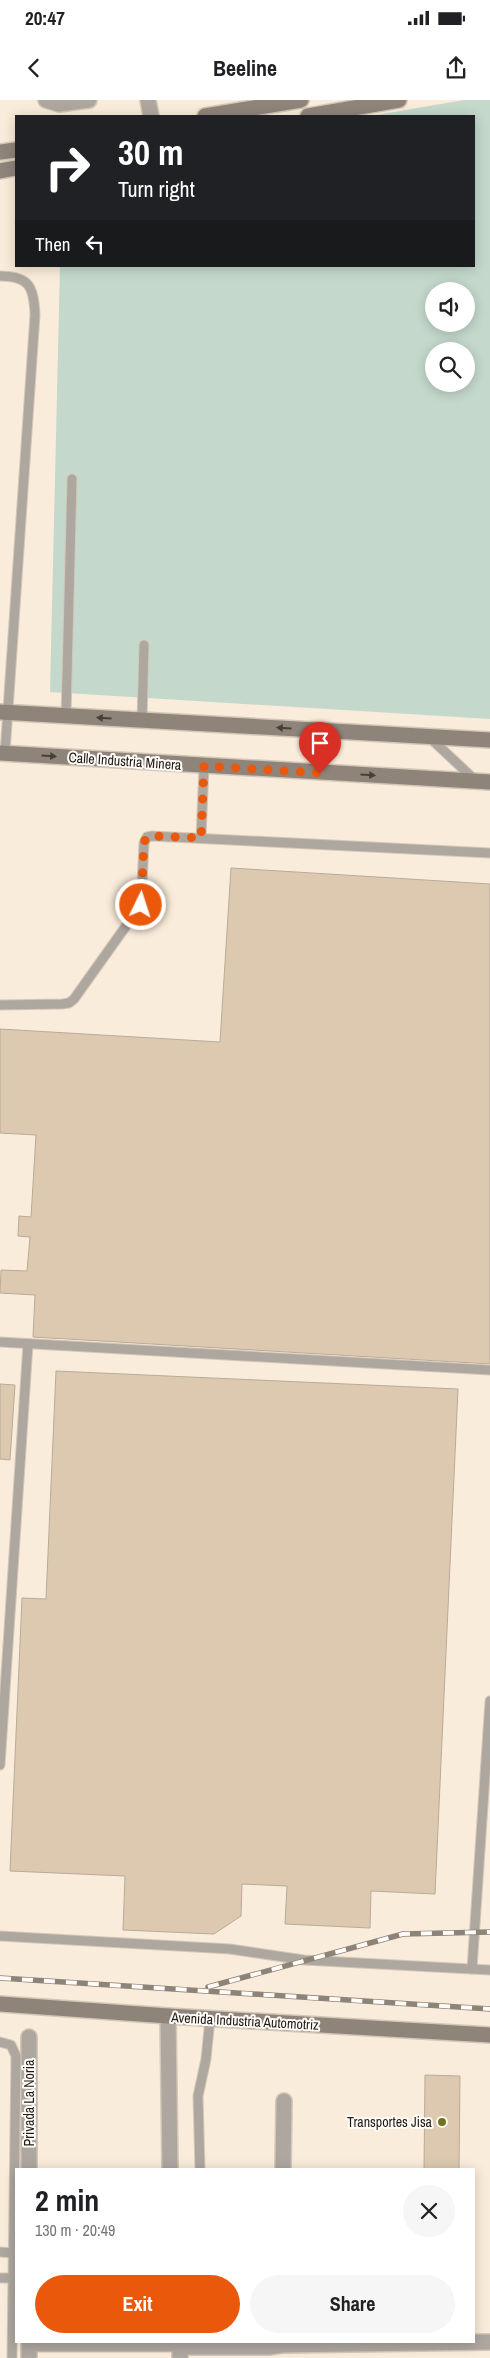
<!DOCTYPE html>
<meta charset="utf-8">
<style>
body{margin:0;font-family:"Archivo Narrow",sans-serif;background:#f6f6f6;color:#202124;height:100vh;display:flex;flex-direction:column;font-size:19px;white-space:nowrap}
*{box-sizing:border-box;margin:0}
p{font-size:16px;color:#757577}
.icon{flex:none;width:28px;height:28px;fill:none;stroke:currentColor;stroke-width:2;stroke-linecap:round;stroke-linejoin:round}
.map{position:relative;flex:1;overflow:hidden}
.panel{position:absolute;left:15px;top:2068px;width:460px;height:175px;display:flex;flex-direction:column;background:#fff;border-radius:0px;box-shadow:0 2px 12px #0003}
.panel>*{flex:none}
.hud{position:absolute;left:15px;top:15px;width:460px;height:152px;border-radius:0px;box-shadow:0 2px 12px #0003;background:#202124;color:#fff;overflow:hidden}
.fabs{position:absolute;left:425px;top:182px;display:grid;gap:10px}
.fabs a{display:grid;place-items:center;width:50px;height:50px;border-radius:50%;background:#fff;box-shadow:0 2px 12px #0003;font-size:25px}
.pin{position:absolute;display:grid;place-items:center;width:42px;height:42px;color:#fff;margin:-51px -21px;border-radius:50% 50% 50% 0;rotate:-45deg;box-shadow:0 0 5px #0007}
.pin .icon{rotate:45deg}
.me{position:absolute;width:55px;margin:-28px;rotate:4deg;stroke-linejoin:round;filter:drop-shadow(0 0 4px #0008)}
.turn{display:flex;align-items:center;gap:18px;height:105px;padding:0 20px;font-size:22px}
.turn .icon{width:65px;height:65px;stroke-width:2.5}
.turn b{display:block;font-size:35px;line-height:42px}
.then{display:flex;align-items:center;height:48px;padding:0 20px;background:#0003;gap:10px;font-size:19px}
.round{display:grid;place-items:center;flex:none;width:52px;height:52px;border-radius:26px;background:#f6f6f6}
.overview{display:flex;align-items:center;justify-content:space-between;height:85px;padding:0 20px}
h1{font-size:30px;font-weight:800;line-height:38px}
.primary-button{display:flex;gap:10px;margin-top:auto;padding:10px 20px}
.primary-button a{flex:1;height:58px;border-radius:30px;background:#ea580c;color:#fff;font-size:20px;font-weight:800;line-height:58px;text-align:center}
.primary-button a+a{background:#f6f6f6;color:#202124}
.status{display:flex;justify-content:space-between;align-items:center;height:35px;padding:0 25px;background:#fff;direction:ltr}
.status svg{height:14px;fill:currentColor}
header{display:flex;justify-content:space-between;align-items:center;height:65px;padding:0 20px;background:#fff;font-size:22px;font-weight:800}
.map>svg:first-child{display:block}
.green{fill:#c4d8cc;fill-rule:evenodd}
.building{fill:#ddc9b0;stroke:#b8ab9a}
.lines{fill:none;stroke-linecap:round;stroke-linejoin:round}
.lane-casing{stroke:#d3c7b7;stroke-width:11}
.street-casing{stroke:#d3c7b7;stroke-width:18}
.secondary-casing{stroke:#d3c7b7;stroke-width:18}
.lane{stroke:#aea7a0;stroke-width:9}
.street{stroke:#aea7a0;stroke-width:15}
.secondary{stroke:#8f847a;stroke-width:15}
.rail-casing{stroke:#8d8377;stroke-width:5.5}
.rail{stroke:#fefbf8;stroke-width:4;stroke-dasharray:11;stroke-linecap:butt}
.oneway{fill:#484038}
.route{stroke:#ea580c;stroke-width:9;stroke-dasharray:0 16.2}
.poi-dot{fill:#6e7620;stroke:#fefbf8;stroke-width:2}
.labels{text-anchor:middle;stroke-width:4;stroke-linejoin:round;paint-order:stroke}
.street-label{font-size:14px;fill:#211c15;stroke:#fefbf8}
.poi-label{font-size:14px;fill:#211c15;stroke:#fefbf8;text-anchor:end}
</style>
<div class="status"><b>20:47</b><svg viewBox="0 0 49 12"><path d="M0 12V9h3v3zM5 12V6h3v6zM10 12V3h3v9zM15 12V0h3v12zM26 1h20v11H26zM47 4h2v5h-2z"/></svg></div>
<header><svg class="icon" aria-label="back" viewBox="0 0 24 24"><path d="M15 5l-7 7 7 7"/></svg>Beeline<svg class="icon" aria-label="share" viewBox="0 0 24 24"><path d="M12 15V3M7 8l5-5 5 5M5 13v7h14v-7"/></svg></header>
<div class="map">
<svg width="490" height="2258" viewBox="0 0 490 2258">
<rect width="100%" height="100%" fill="#faecda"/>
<path class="green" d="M464 0H490V619L50 592 60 166H474V16H371ZM434 191H466V224H434ZM434 251H466V284H434Z"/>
<g class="building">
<path d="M231 768 490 784V1264L33 1237 35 1195 0 1193 1 1170 27 1171 30 1137 18 1136 19 1116 31 1117 36 1035 0 1033V929L220 942Z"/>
<path d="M56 1271 458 1289 435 1794 371 1791 370 1828 285 1824 287 1786 242 1784 241 1816 214 1834 123 1830 125 1776 10 1771 22 1498 46 1499Z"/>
<path d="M0 1284 15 1285 10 1360 0 1359Z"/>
<path d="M425 1975 460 1976 459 2069H424Z"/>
</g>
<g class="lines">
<g class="lane-casing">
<g id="lane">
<path d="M0 176C30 176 34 188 35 215L5 653"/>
<path d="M66 616 72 379"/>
<path d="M142 620 144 545"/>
<path d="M429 637 476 681"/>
<path d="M201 738 204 666"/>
<path d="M0 905 62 904 69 903 74 899 141 805 144 743 147 737 152 736 490 753"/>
<path d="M0 1242 490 1270"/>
<path d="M0 1665 28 1244"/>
<path d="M0 1836 230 1849 304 1860 490 1870"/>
<path d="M472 1869 490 1601"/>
<path d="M0 1942 11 1945 16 1956 12 2258"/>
<path d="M200 2069 198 1996 206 1959 210 1919"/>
<path d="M0 2152 13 2153"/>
<path d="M0 2178H12"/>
<path d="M29 2247H180"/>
</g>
</g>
<g class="street-casing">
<g id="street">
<path d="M46 0 59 4 89 0"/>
<path d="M148 0 151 16"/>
<path d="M168 1916 170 2069"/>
<path d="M29 2069V1937"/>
<path d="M283 2069 284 2001"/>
<path d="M29 2241V2258"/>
<path d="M180 2258V2247H269L282 2245 490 2242"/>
</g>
</g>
<g class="secondary-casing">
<g id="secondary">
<path d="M205 16 301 0"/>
<path d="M308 16 399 0"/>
<path d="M0 52 16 50"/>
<path d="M0 71 16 68"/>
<path d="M0 612 490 640"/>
<path d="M0 653 490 682"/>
<path d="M0 1904 168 1916 490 1935"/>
</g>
</g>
<use href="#lane" class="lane"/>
<use href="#street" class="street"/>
<use href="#secondary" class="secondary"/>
<g class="rail-casing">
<g id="rail">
<path d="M0 1878 490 1909"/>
<path d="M208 1887 403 1834 490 1832"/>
</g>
</g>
<use href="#rail" class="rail"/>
</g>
<defs><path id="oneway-solid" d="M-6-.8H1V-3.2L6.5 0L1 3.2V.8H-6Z" transform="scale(1.25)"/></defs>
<g class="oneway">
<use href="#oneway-solid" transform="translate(104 618) rotate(-177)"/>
<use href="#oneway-solid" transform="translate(284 628) rotate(-177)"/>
<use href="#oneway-solid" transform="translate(49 656) rotate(4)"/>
<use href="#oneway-solid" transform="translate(368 675) rotate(3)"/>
</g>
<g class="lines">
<path class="route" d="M141 805 144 742 147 737 152 736 201 738 204 666 320 673"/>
</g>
<circle class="poi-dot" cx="442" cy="2022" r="5"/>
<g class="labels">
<g class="street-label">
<text transform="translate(125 661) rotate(4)" y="5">Calle Industria Minera</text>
<text transform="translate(245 1921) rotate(3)" y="5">Avenida Industria Automotriz</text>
<text transform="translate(29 2003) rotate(-90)" y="5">Privada La Noria</text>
</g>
<g class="poi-label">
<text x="432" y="2027">Transportes Jisa</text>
</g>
</g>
</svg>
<div class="fabs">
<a><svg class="icon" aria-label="sound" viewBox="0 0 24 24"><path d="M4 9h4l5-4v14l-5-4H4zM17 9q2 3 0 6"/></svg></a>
<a><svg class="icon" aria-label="search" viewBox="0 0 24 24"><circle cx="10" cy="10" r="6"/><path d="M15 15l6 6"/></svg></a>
</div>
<div class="pin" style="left:320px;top:673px;background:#d93025"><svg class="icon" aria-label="arrive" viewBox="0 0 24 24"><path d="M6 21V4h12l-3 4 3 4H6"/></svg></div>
<svg class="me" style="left:141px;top:805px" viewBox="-20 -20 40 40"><circle r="17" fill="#ea580c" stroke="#fff" stroke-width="3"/><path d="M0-11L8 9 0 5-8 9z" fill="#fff"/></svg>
<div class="hud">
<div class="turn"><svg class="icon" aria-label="right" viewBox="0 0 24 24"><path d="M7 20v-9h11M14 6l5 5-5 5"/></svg><div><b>30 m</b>Turn right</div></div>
<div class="then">Then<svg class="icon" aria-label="left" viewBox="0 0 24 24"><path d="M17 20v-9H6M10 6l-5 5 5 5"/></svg></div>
</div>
<section class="panel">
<div class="overview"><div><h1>2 min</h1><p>130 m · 20:49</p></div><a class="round"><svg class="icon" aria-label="close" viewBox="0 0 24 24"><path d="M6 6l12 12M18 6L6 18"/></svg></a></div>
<div class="primary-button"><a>Exit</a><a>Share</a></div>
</section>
</div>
